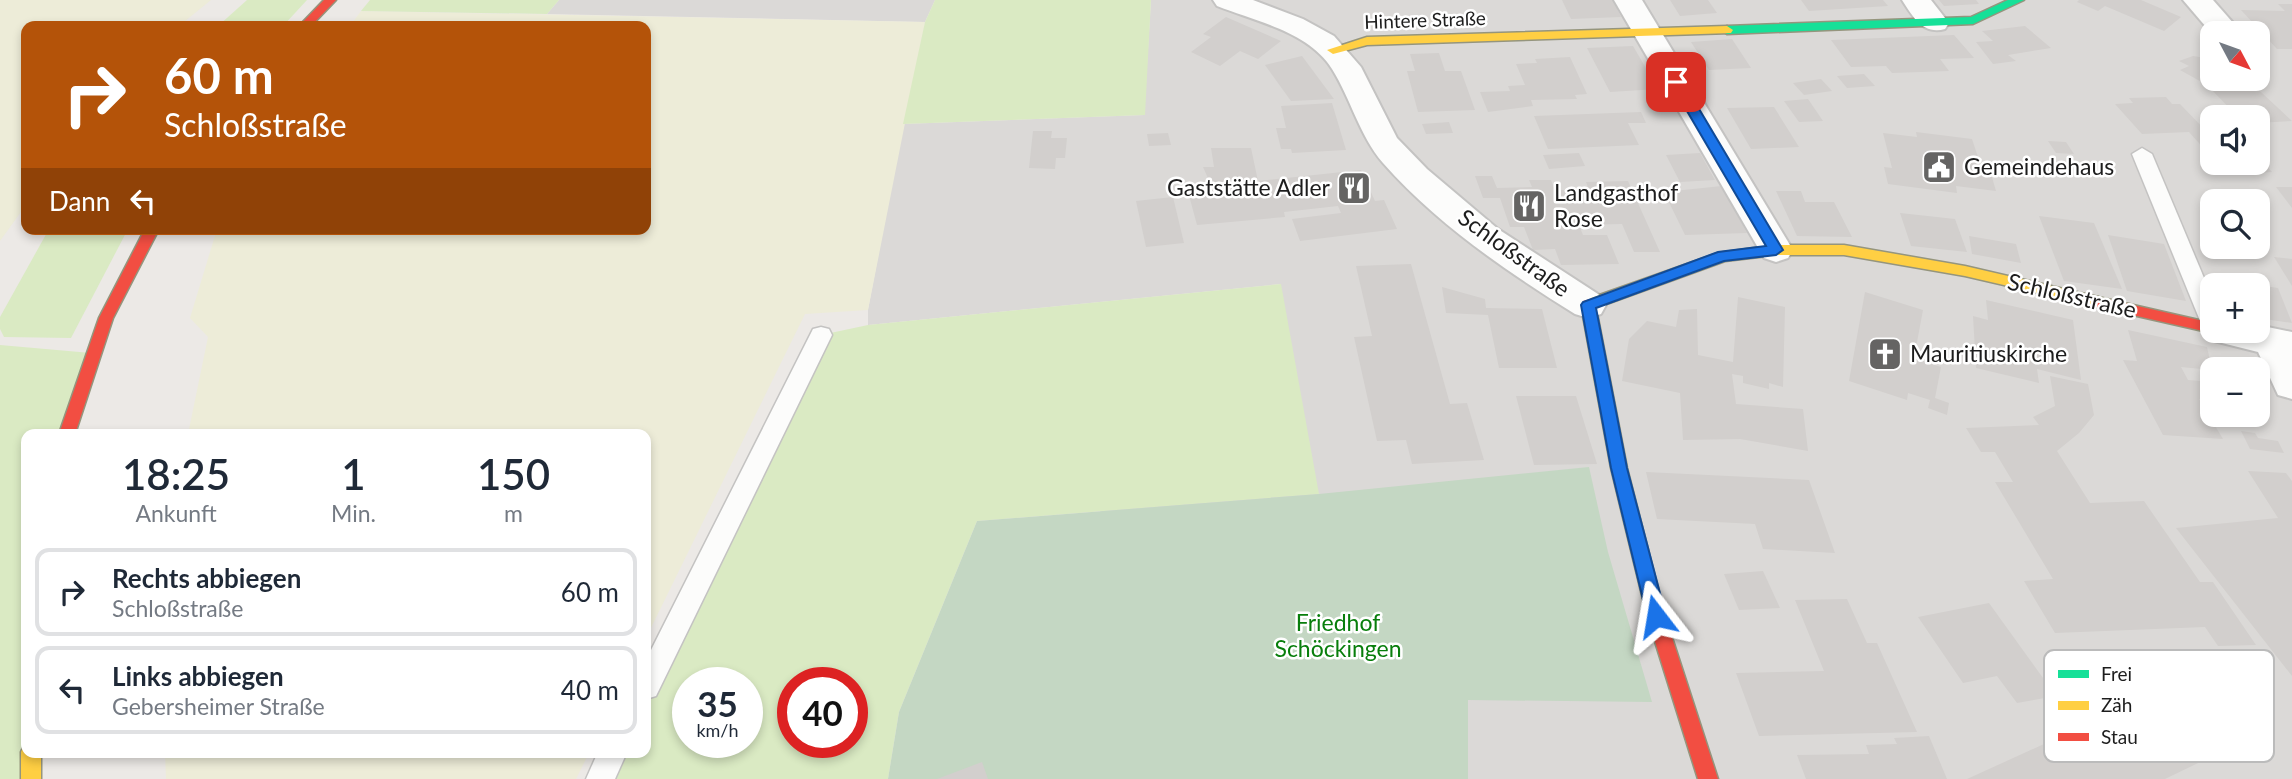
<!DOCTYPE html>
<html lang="de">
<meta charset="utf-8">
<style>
body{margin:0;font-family:Lato,sans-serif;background:#f2f2f3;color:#1f2937;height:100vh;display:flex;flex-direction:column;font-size:26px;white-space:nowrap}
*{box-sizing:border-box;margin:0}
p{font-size:23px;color:#747a83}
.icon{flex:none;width:38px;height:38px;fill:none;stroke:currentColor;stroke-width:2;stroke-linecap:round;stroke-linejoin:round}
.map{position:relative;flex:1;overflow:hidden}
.drawer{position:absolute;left:21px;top:429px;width:630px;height:329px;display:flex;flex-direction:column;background:#fff;border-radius:14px;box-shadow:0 4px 10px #0003}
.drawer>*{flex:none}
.guide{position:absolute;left:21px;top:21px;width:630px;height:214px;border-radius:14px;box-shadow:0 4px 10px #0003;background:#b45309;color:#fff;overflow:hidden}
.needle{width:46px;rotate:131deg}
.controls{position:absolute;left:2200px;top:21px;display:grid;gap:14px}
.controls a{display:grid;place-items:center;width:70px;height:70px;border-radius:14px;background:#fff;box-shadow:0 4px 10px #0003;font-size:35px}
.speed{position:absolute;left:672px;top:667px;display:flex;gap:14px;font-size:35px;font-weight:700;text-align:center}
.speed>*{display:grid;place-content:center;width:91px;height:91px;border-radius:50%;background:#fff;box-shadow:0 4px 10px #0003;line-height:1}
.speed small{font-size:18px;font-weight:400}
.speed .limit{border:10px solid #d22;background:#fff;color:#111}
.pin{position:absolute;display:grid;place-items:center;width:60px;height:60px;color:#fff;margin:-30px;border-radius:14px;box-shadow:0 4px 10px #0006}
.me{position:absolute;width:77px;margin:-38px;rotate:346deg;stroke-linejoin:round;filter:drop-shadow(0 0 5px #0008)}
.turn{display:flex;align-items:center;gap:24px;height:147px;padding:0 28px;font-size:32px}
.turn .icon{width:91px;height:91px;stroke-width:2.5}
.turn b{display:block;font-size:49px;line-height:60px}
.then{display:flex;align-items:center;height:66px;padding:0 28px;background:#0003;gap:14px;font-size:26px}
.eta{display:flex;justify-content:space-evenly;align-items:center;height:119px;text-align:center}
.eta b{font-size:42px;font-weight:600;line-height:49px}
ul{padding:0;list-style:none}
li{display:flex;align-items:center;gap:21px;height:88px;margin:0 14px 10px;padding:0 14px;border:4px solid #e0e1e3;border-radius:14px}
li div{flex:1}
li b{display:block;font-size:26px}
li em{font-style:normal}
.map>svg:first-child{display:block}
.residential{fill:#dbd9d7;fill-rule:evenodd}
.farmland{fill:#edecd8}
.grass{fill:#daeac3;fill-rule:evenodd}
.cemetery{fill:#c4d7c3}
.building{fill:#d2cfcd}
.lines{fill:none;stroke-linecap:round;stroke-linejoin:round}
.lane-casing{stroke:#c4c3c2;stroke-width:3}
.street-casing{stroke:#c4c3c2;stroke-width:4}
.fast-casing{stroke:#95957d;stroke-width:3}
.slow-casing{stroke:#95957d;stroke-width:3}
.jam-casing{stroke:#95957d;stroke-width:3}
.lane{fill:#fcfcfb;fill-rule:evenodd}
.street{fill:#fcfcfb;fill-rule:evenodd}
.fast{fill:#16e098;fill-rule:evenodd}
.slow{fill:#ffcf43;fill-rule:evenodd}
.jam{fill:#f24e42;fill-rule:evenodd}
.route{fill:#1a73e8;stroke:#114b97;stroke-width:2}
.labels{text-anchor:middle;stroke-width:5;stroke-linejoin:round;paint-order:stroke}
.far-street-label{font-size:19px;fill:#1d1d1d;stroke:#fff}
.poi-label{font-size:23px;fill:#1d1d1d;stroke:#fff;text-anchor:start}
.street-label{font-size:23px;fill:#1d1d1d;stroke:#fff}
.park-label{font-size:23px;fill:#087e0c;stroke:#fff}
.key{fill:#fff;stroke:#bbb;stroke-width:2}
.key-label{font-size:19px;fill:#1d1d1d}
</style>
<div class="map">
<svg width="2292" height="779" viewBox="0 0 2292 779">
<rect width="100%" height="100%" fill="#ece9e6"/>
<g class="residential">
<path d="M559 0H935L925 22 547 14Z"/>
<path d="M1151 0H2292V779H888L1281 284 868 325V310L903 124 1144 115ZM2212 33H2258V79H2212ZM2212 117H2258V163H2212ZM2212 201H2258V247H2212ZM2212 285H2258V331H2212ZM2212 369H2258V415H2212Z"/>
</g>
<g class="farmland">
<path d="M0 0H211L179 26H26V205L0 241Z"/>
<path d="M361 11 925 22 868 310 805 314 646 638V434H188L208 337 190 318 217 229H646V26H350Z"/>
<path d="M165 753V752L589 753 576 779H166Z"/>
</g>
<g class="grass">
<path d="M247 0H307L283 26H218Z"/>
<path d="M370 0H559L547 14 361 11Z"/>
<path d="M935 0H1151L1145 115 903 124 925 22Z"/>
<path d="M49 229H128L71 338 4 337 0 329V317Z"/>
<path d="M1281 284 1319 494 977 521 899 712 888 779H600L613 753 646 752V687L821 335 868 325ZM688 682H747V742H688ZM793 682H852V742H793Z"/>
<path d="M0 345 91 353 66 434H26V752L33 779H0Z"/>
</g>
<path class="cemetery" d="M1589 467 1608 552 1652 702 1468 700V779H888L899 712 977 521 1319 494Z"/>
<g class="building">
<path d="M1562 0H1613L1621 17 1571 19Z"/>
<path d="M1670 0H1708L1717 13 1680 16Z"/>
<path d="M1801 0H1883L1888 6 1809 11Z"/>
<path d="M1939 0H1976L1979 4 1944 6Z"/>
<path d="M2079 0H2141L2181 17 2164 31 2105 6 2098 11 2077 2Z"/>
<path d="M2278 4H2292V49H2277L2241 10 2285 11Z"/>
<path d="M1226 17 1281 41 1258 59 1240 51 1220 66 1191 52 1211 37 1203 34Z"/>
<path d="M2025 26 2051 48 2008 55 2016 61 1993 64 1976 42 1993 41 1982 31Z"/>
<path d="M1954 35 1974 58 1940 59 1949 71 1921 72 1892 73 1886 66 1851 67 1831 40Z"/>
<path d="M1732 39 1751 68 1709 70 1691 42Z"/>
<path d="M1633 46 1658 89 1610 92 1587 48Z"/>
<path d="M1439 53 1445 71H1461L1475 110 1418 112 1407 71H1415L1410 54Z"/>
<path d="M1302 56 1334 99 1291 101 1265 65Z"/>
<path d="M2193 56 2212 59V79H2247L2292 121 2258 123V117H2238L2207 85 2180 70 2189 66 2179 61Z"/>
<path d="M1570 57 1587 94 1575 95 1577 99 1531 100 1533 106 1488 112 1480 92 1510 91 1508 86 1525 85 1516 64 1537 63 1535 59Z"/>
<path d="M1864 74 1875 86 1847 88 1837 76Z"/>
<path d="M1821 79 1832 91 1804 95 1793 83Z"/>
<path d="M2166 97 2172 104H2180L2205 130H2212V153H2208L2189 132 2142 134 2115 104 2133 103 2129 98Z"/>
<path d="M1808 99 1823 121 1799 122 1784 101Z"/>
<path d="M1332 103 1346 150 1292 153 1291 149H1281L1276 128H1286L1281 106Z"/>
<path d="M1774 107 1799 147 1751 149 1727 108Z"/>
<path d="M1641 112 1646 123H1628L1639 145 1593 147 1548 149 1534 116Z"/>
<path d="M1449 122 1453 133 1426 134 1422 124Z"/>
<path d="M1033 131H1052L1051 138H1067L1065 158H1056L1055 169 1029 168Z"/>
<path d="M1916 132 1972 139 1981 166 1989 167 1996 191 1956 186 1957 193 1888 184 1884 167 1892 168 1883 133 1917 137Z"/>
<path d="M1168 133 1171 145 1149 146 1147 134Z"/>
<path d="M2048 141 2066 142 2074 154 2056 153Z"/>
<path d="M1211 148H1251L1258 181 1361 170 1375 201 1384 200 1397 229 1300 241 1292 219 1341 213 1338 206 1284 212 1285 217 1197 225 1187 188 1211 185 1203 167H1214Z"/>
<path d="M1579 153 1585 166 1549 169 1543 155Z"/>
<path d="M1700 153 1715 180 1680 182 1666 155Z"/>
<path d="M2258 156 2272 172 2257 173 2249 163H2258Z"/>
<path d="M1475 176H1492L1497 188 1532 187 1529 180H1551L1555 190H1589L1586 182 1628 181 1660 252H1634L1622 224 1579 225 1583 235H1607L1619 264 1561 265 1555 249 1533 250 1524 227H1510L1500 198H1483Z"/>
<path d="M1722 186 1747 233 1685 235 1664 192Z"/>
<path d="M2276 187H2292V208Z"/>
<path d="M1776 191H1801L1805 202H1834L1852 237 1797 236Z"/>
<path d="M1173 197 1184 243 1146 247 1136 201Z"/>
<path d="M1900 213 1955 219 1967 252 1911 246Z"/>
<path d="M2039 216 2094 223 2122 289 2064 281Z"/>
<path d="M2108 235 2164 244 2186 301 2127 291Z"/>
<path d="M1969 236 2016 244 2021 263 1972 254Z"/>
<path d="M2274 257 2292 259V286Z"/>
<path d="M1411 264 1450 404 1467 403 1484 460 1412 464 1406 440 1377 441 1354 337 1372 336 1356 266Z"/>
<path d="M2215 278 2249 284V285H2218Z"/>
<path d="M2258 285 2278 288 2292 323 2258 318Z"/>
<path d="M1442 287 1485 299 1486 308 1542 309 1557 368H1499L1488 315 1446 313Z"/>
<path d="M1865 292 1923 310 1914 358 1941 367 1935 398 1949 403 1947 415 1928 408 1930 400 1908 393 1907 400 1849 381Z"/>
<path d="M1738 297 1785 307 1783 387 1769 383V389L1743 383V376L1732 374 1736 404 1803 409 1808 451 1740 439 1683 440 1680 393 1622 381 1629 339 1647 321 1676 327 1679 310 1697 309 1698 355 1733 362Z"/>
<path d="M1986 300 2073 320 2081 380 2037 369 2039 383 1976 368 1973 316 1988 320Z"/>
<path d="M2128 330 2207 347 2212 370 2181 367 2188 380 2201 381 2212 399H2199L2207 412 2222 415 2228 425 2214 424 2223 439 2163 435 2123 360 2137 361Z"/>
<path d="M2050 376 2088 384 2094 415 2079 433 2057 451 2090 503 2144 501 2200 582H2213L2256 645 2218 646 2205 627 2055 633 2024 581 2053 579 1995 482H2013L1995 452H1981L1966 428 2039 425 2033 417 2055 406Z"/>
<path d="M1516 396H1576L1597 464 1534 465Z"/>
<path d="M2241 431 2255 433 2258 438 2278 441 2284 453 2250 449Z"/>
<path d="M2248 471 2286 473 2292 481V676L2176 528 2278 518Z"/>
<path d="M1646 472 1809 480 1835 553 1763 549 1755 524 1657 519Z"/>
<path d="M1763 571 1780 608 1739 610 1724 574Z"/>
<path d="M1847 599 1867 643H1877L1917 732 1759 736 1736 673 1824 671 1795 600Z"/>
<path d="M1989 603 2056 696 2017 703 1997 676 1963 683 1918 617Z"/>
<path d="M2189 678 2250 738 2165 779H1967Z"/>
<path d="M1929 736 1947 779H1806L1797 755 1869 754 1866 745 1897 744 1894 738Z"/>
<path d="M982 762 988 779H937Z"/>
</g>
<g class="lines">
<g class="lane-casing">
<g id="lane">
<path d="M2142 148 2152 154 2212 297V331L2204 329 2201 323 2132 154Z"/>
<path d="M821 327 829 329 832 335 656 696 646 699V660L810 335 813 329Z"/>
<path d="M598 752H627L615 779H586Z"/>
</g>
</g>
<g class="street-casing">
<g id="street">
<path d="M1213 0H1253L1303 19 1334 36 1361 67 1397 138 1427 169 1498 229 1601 296 1606 305 1601 314 1588 318 1575 314C1506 271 1437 224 1383 163 1359 135 1351 99 1332 69 1309 32 1255 21 1217 6Z"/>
<path d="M1614 0H1642L1793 250 1788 258 1776 262 1764 258Z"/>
<path d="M1902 0H1931L1949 23 1945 29C1923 35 1913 17 1902 0Z"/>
<path d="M2183 0H2213L2242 33 2212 34Z"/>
<path d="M2212 321V331H2258V325L2292 332V399L2278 395 2258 352 2210 340 2205 331Z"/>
</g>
</g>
<g class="fast-casing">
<path id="fast" d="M2008 0H2024L1973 24 1727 34 1721 30 1727 26 1971 17Z"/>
</g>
<g class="slow-casing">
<g id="slow">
<path d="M1727 26 1733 30 1731 33 1367 45 1333 54 1327 50 1367 37Z"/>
<path d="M1776 245H1844L1965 266 2098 297 2105 302 2098 307 1965 276 1844 255H1776L1725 261 1601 306 1596 307 1589 302 1591 298 1718 253Z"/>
<path d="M24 745H26V752H41V779H21V752Z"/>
</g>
</g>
<g class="jam-casing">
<g id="jam">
<path d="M324 0H336L311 26H299Z"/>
<path d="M145 229H159L113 318 75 434H59L99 318Z"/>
<path d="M1596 297 1603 302 1596 308 1627 468 1665 616 1718 779H1698L1647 616 1611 468 1581 305 1583 301Z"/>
<path d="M2098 297 2212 323V331H2218L2212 333 2093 306 2091 302 2093 298Z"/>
</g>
</g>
<use href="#lane" class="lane"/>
<use href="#street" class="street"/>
<use href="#fast" class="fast"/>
<use href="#slow" class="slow"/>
<use href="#jam" class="jam"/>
</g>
<path class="route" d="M1676 78 1683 82 1783 250 1776 255 1724 261 1596 308 1627 468 1666 616 1663 622H1650L1647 616 1611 468 1581 305 1583 302 1718 252 1766 246 1670 82Z"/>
<defs>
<g id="civic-square" transform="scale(1.75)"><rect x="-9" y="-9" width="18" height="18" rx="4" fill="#656463" stroke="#fff"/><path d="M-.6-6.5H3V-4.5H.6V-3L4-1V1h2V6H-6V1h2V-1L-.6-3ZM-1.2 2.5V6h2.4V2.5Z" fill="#fff"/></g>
<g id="restaurant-square" transform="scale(1.75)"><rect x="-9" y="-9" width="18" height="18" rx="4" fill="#656463" stroke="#fff"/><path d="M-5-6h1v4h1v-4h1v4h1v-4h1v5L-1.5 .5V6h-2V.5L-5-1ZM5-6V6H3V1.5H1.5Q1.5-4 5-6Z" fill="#fff"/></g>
<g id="church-square" transform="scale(1.75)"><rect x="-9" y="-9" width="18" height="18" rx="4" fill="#656463" stroke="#fff"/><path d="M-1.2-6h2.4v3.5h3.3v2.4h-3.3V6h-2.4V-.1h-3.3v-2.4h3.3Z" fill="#fff"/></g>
</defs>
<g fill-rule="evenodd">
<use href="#civic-square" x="1939" y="167"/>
<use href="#restaurant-square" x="1354" y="188"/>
<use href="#restaurant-square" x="1529" y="206"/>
<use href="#church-square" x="1885" y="354"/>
</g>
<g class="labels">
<g class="far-street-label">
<text transform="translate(1425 20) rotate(-2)" y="7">Hintere Straße</text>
</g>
<g class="poi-label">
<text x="1964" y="175">Gemeindehaus</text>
<text x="1330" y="196" text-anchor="end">Gaststätte Adler</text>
<text x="1554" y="201">Landgasthof<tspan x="1554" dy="26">Rose</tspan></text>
<text x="1910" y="362">Mauritiuskirche</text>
</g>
<g class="street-label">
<text transform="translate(1514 253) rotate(36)" y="8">Schloßstraße</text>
<text transform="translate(2072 296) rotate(13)" y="8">Schloßstraße</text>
</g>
<g class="park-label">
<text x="1338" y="631">Friedhof<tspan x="1338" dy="26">Schöckingen</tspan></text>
</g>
</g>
<rect x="2044" y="650" width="230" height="112" rx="10" class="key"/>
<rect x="2058" y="670" width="31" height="8" fill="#16e098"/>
<rect x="2058" y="701" width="31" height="9" fill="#ffcf43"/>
<rect x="2058" y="733" width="31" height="8" fill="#f24e42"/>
<g class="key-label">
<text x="2101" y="681">Frei</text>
<text x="2101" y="712">Zäh</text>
<text x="2101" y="744">Stau</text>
</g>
</svg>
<div class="controls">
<a><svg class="needle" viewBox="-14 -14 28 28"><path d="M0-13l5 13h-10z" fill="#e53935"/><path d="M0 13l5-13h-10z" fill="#747a83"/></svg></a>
<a><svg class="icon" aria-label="sound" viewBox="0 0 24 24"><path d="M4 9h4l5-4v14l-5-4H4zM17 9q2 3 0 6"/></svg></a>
<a><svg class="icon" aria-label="search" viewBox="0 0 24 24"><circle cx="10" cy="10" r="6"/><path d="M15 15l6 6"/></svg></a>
<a>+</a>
<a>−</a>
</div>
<div class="speed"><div>35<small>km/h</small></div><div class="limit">40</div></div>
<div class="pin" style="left:1676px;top:82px;background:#d93025"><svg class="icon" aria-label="arrive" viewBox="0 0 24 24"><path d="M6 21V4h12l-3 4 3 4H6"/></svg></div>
<svg class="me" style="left:1656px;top:616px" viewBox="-20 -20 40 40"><path d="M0-17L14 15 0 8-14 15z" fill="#1a73e8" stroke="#fff" stroke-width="4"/></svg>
<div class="guide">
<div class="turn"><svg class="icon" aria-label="right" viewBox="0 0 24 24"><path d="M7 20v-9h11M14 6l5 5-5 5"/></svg><div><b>60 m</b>Schloßstraße</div></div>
<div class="then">Dann<svg class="icon" aria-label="left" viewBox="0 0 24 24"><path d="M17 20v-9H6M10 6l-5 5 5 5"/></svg></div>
</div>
<section class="drawer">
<div class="eta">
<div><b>18:25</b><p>Ankunft</p></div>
<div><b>1</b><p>Min.</p></div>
<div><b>150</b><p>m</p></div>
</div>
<ul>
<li><svg class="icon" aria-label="right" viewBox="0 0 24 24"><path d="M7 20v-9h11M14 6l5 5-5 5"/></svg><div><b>Rechts abbiegen</b><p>Schloßstraße</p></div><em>60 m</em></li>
<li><svg class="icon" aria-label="left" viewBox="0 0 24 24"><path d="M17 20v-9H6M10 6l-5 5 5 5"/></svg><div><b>Links abbiegen</b><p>Gebersheimer Straße</p></div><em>40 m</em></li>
</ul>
</section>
</div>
